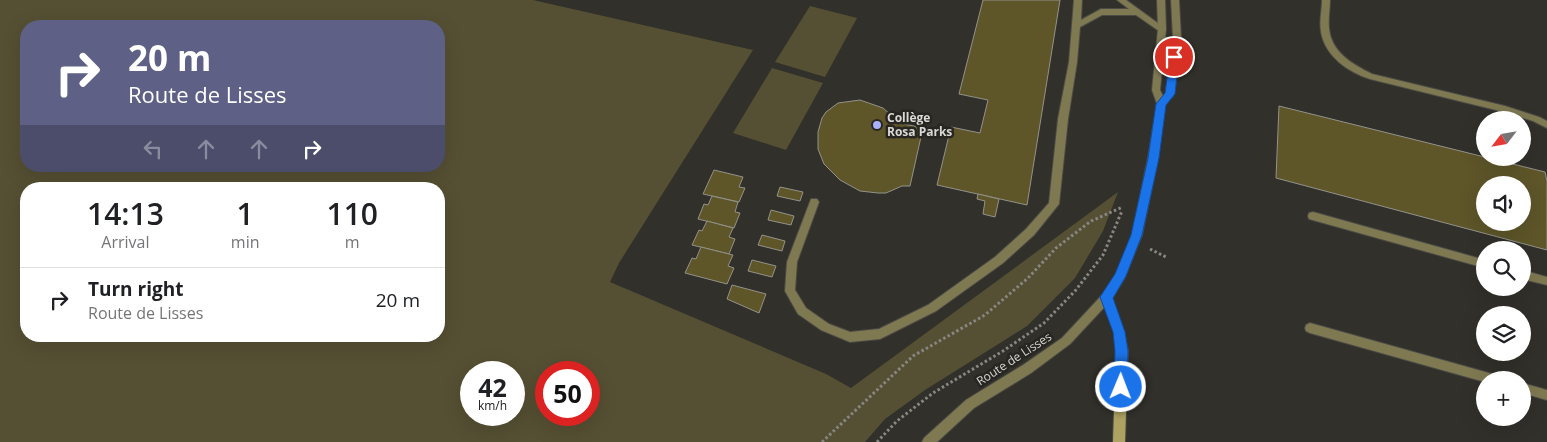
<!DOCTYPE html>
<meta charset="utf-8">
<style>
body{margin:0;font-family:"Open Sans",sans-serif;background:#f2f2f2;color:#202124;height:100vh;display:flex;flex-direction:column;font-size:19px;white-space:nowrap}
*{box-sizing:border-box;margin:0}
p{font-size:16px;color:#757577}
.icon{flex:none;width:28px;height:28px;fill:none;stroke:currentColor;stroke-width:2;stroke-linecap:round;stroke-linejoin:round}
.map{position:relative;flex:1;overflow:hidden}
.panel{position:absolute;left:20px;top:182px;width:425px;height:160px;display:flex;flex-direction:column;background:#fff;border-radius:20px;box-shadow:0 5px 20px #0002}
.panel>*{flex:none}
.top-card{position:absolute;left:20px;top:20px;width:425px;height:152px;border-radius:20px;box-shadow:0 5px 20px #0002;background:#5e6185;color:#fff;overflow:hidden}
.needle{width:32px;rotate:239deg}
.controls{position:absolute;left:1476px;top:111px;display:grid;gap:10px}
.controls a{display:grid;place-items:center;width:55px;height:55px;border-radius:50%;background:#fff;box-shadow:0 5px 20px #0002;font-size:25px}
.speed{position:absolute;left:460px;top:361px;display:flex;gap:10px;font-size:25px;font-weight:700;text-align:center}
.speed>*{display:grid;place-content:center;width:65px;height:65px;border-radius:50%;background:#fff;box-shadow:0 5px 20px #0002;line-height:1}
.speed small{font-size:12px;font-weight:400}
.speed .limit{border:8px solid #d22;background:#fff;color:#111}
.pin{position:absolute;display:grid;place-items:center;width:42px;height:42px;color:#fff;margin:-21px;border:2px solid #fff;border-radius:50%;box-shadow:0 1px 5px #0007}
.me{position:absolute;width:55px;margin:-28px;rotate:1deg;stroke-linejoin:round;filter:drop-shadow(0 0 4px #0008)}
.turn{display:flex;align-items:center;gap:18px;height:105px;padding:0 25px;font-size:22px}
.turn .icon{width:65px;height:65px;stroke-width:2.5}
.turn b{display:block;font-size:35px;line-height:42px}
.lanes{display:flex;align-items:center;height:48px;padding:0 25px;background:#0003;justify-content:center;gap:25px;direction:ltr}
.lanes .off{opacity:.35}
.eta{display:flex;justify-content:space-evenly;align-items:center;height:85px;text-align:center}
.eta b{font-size:30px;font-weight:600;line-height:35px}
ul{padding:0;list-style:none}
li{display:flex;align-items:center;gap:15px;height:65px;padding:0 25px;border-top:1px solid #e0e0e0}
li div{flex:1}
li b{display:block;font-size:19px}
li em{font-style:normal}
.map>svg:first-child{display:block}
.green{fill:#555033;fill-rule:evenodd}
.building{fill:#5e5629;stroke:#93928b;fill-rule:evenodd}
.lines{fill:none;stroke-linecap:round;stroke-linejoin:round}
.lane-casing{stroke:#4c4b46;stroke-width:2}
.street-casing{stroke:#4c4b46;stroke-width:2}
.secondary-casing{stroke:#4c4b46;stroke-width:2}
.path{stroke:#888783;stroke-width:3;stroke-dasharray:2.5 2.5;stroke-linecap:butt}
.lane{fill:#7f7952;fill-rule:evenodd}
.street{fill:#7f7952;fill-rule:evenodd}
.secondary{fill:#ada262;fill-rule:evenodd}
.route{fill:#1a73e8;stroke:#114b97}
.poi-dot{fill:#a9b0fc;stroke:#272621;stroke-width:2}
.labels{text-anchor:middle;stroke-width:5;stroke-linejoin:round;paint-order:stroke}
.poi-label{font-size:12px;font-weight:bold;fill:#dad9d6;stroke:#272621;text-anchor:start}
.street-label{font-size:12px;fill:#dad9d6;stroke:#272621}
</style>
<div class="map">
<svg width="1547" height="442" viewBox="0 0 1547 442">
<rect width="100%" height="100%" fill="#31302a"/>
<g class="green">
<path d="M0 0H533L753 50 619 263 610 282 826 374 851 388 1118 192 1103 231 1075 278 1027 326 925 390 885 419 865 442H0ZM439 26V166H26V26ZM26 189H439V336H26ZM514 372V415H471V372ZM546 372H589V415H546Z"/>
<path d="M810 6 857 18 825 77 775 62Z"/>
<path d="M772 68 823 83 786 150 733 133Z"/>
</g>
<g class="building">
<path d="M983 0H1060L1027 205 937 185 951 127 980 133 988 100 959 94Z"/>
<path d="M860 100 883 108 900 123 923 128 910 186H902L886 193H878L860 191 840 180 824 164 818 149V132L822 118 826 112 838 103Z"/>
<path d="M1279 106 1545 172 1547 181V250L1276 178ZM1485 185H1522V222H1485Z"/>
<path d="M714 170 743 177 739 187 745 188 739 202 703 194Z"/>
<path d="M780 187 803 192 800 201 777 196Z"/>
<path d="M978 194 999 199 995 217 983 214 985 201 977 199Z"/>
<path d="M712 196 738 202 735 212 740 213 734 228 698 219 704 204 708 205Z"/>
<path d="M771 210 794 216 791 225 768 220Z"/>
<path d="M707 221 733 228 729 237 735 239 729 254 692 245 699 230 702 231Z"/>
<path d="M762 235 785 241 782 251 758 245Z"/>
<path d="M701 247 733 255 728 266 734 268 727 284 685 273 692 258 696 259Z"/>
<path d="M752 260 776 266 772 277 748 271Z"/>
<path d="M732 285 766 294 759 313 727 299Z"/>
</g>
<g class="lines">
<g class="lane-casing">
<g id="lane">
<path d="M1074 0H1082L1081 20 1101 9H1129L1117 0H1126L1166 29 1165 31H1159L1136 15H1102L1080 27 1077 62 1068 119 1059 204 1034 235 1003 263 936 311 880 339 850 342 821 330 798 314 785 291 787 262 811 199H817L819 202 797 262 795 290 806 308 829 324 850 332 879 329 928 305 995 257 1026 229 1049 203 1058 119 1069 62Z"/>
<path d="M1322 0H1330C1330 9 1328 18 1329 28 1331 52 1352 64 1372 74L1505 106 1539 117 1547 121V128L1533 121 1504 112 1370 79C1348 72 1325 56 1321 32 1319 21 1322 10 1322 0Z"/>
<path d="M1313 212 1485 260V268L1309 219 1308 216 1309 213Z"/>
<path d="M1522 270 1547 277V285L1522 279Z"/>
<path d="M1310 323 1496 375 1500 376 1502 380H1485V382L1310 333 1306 331 1305 328 1306 325Z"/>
<path d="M1522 383 1547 390V400L1522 393Z"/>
</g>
</g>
<g class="street-casing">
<path id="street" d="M1157 0H1165L1166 29 1160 90 1163 96 1166 93 1173 38 1171 0H1179L1181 38 1174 94 1165 105 1158 158 1142 235 1124 279 1111 300 1070 344 1031 373 974 408 937 442H922L924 438 966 400 1023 365 1062 338 1103 294 1116 274 1132 235 1148 158 1157 104 1152 90 1158 29Z"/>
</g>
<g class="secondary-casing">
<path id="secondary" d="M1107 292 1111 294 1112 297 1124 332 1128 351 1125 442H1113L1116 351 1114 332 1102 297 1103 294Z"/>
</g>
<g class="path">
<path d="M1150 249 1166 257"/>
<path d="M822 442 913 356 985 315 1028 278 1056 248 1091 221 1123 207"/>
<path d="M877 442 897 421 933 393 1003 351 1044 323 1075 291 1103 255 1122 211"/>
</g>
<use href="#lane" class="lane"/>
<use href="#street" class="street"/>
<use href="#secondary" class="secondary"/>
</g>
<path class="route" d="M1174 53 1179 57 1175 94 1166 105 1159 158 1142 235 1126 276 1113 298 1125 332 1128 351 1127 387 1125 391 1121 393 1116 391 1114 387 1115 351 1113 332 1100 297 1115 274 1131 235 1148 158 1156 104 1165 93 1170 57Z"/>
<circle class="poi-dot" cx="877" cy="125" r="5"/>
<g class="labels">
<g class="poi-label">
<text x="887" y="122">Collège<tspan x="887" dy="14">Rosa Parks</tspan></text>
</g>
<g class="street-label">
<text transform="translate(1014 359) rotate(-33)" y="4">Route de Lisses</text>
</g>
</g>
</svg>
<div class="controls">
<a><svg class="needle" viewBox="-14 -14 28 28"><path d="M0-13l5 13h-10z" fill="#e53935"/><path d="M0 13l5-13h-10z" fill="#757577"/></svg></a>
<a><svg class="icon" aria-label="sound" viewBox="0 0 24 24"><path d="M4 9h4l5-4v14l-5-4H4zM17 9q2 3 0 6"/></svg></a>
<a><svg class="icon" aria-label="search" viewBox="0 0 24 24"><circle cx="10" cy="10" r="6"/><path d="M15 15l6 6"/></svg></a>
<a><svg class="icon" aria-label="layers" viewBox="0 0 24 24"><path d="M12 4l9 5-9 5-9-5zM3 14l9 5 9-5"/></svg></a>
<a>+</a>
</div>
<div class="speed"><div>42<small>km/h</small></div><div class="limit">50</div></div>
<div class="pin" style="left:1174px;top:57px;background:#d93025"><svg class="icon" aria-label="arrive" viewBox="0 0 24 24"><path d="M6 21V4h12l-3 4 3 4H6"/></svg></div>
<svg class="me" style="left:1121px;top:387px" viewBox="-20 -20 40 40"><circle r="17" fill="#1a73e8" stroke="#fff" stroke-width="3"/><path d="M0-11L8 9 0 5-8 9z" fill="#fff"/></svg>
<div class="top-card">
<div class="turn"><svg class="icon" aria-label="right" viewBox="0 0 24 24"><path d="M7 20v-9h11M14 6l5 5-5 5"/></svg><div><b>20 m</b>Route de Lisses</div></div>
<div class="lanes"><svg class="icon off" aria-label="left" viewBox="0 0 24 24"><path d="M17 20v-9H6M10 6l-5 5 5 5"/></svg><svg class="icon off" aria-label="ahead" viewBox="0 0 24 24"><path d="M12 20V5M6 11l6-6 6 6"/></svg><svg class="icon off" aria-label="ahead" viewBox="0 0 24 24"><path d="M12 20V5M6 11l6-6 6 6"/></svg><svg class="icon" aria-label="right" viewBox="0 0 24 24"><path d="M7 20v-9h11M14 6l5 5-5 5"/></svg></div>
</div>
<section class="panel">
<div class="eta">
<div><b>14:13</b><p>Arrival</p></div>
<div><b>1</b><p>min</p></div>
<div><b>110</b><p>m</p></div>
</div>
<ul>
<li><svg class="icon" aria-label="right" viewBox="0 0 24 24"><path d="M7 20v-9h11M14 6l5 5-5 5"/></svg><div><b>Turn right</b><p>Route de Lisses</p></div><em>20 m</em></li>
</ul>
</section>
</div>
